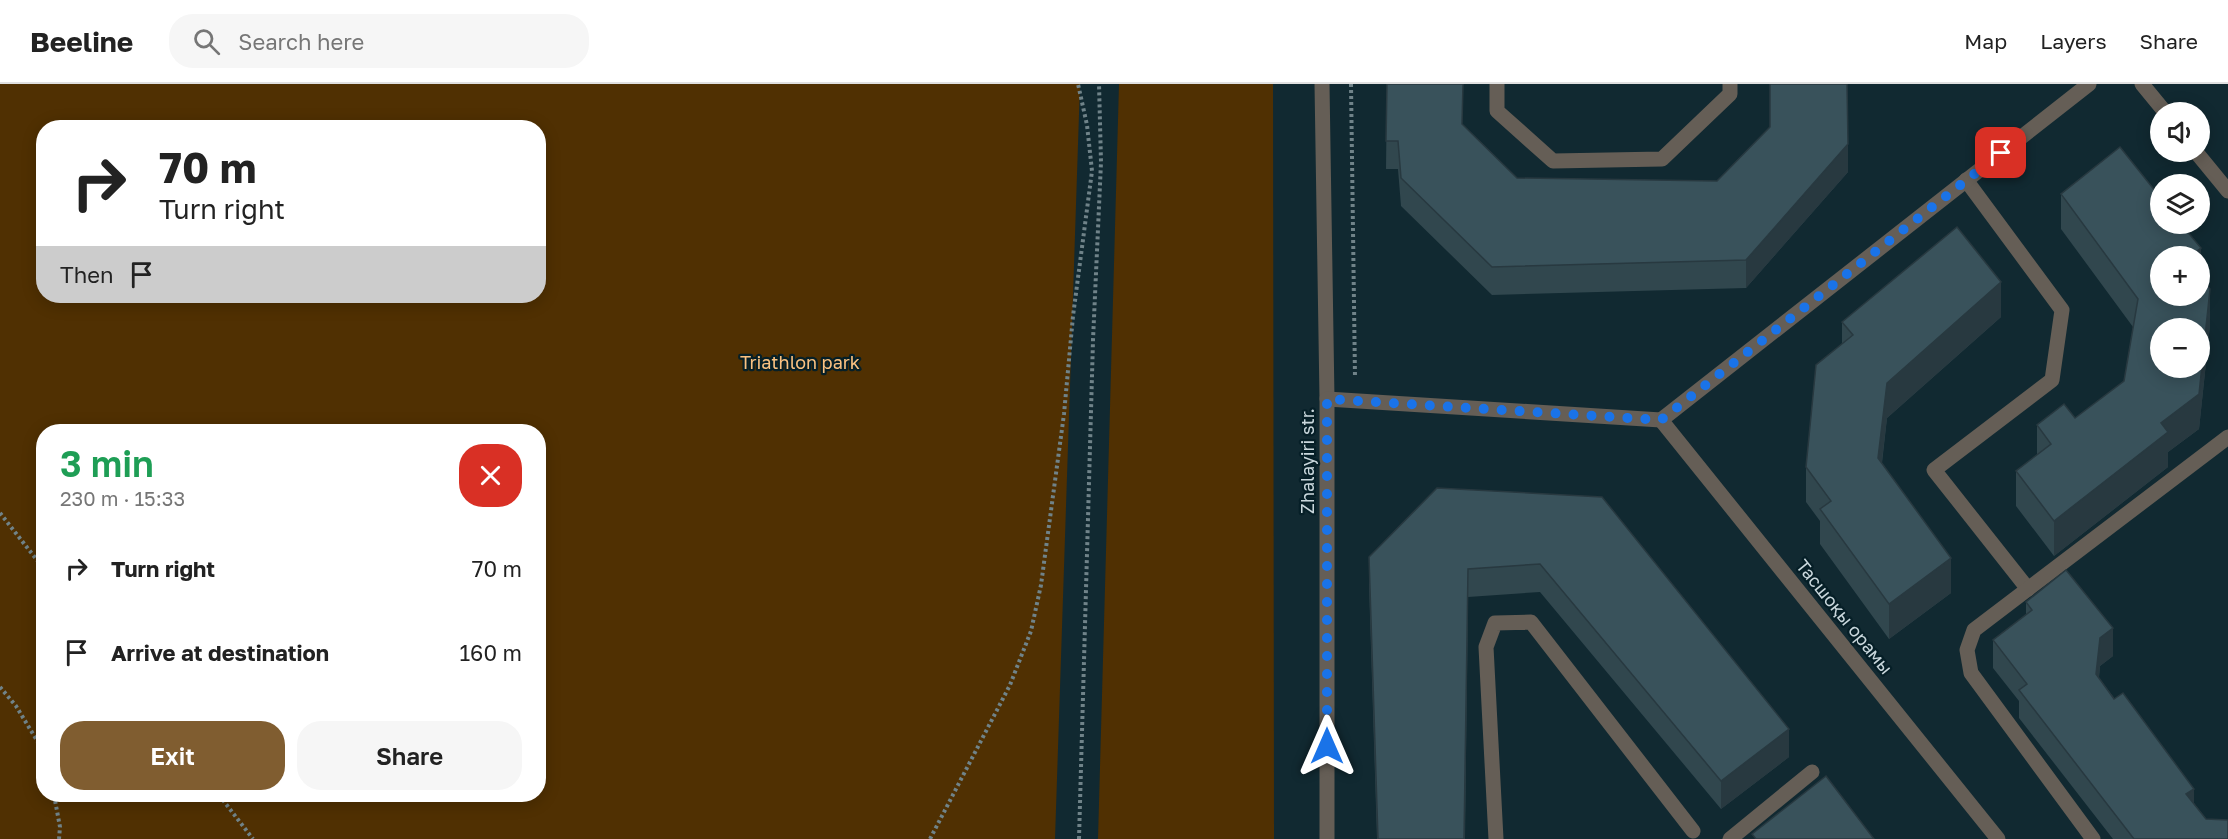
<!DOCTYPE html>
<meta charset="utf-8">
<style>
body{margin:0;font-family:"Golos Text",sans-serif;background:#f6f6f6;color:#222;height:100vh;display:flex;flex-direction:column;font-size:22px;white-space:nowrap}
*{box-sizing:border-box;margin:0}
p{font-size:20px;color:#767676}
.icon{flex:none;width:33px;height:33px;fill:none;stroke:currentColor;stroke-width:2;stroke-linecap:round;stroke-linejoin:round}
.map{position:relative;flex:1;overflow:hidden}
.side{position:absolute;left:36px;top:340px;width:510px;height:378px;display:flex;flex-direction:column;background:#fff;border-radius:24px;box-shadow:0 3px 15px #0003}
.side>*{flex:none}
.top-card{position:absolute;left:36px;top:36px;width:510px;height:183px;border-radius:24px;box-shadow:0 3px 15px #0003;background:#fff;color:#222;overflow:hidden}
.controls{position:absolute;left:2150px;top:18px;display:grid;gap:12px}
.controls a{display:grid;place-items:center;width:60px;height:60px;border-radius:50%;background:#fff;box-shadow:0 3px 15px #0003;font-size:30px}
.pin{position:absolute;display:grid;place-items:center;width:51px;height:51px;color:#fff;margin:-26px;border-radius:12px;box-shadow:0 3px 9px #0006}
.me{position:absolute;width:66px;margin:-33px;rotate:0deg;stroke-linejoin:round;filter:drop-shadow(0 0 4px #0008)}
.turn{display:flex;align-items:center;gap:21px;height:126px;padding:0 24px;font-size:27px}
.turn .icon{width:78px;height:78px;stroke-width:2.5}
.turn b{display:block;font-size:42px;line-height:51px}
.then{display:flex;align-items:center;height:57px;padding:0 24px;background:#0003;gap:12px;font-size:22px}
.round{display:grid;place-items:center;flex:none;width:63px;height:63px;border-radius:24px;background:#f6f6f6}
.overview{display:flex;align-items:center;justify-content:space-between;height:102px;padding:0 24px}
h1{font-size:36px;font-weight:600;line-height:45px;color:#1e9e55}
.cta{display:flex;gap:12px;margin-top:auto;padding:12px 24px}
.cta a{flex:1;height:69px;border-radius:24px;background:#805d30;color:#fff;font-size:24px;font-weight:600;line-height:69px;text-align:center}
.cta a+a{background:#f6f6f6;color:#222}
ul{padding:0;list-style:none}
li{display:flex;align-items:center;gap:18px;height:84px;padding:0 24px}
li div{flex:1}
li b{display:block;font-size:22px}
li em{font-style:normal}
header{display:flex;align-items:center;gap:36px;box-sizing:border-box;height:84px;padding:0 30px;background:#fff;border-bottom:2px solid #e0e0e0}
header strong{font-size:28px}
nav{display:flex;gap:33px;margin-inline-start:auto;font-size:21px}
.search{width:420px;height:54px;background:#f6f6f6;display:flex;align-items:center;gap:15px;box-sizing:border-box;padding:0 21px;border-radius:24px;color:#767676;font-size:22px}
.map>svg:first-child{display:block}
.green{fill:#503002;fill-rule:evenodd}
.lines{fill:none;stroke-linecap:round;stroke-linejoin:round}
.path{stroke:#708389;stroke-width:4;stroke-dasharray:3 3;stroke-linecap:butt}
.service{stroke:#655e56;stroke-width:15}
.minor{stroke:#655e56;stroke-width:15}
.wall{fill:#31474e}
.shaded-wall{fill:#283940}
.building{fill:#39525b;stroke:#283940;stroke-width:1.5;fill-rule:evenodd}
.route{stroke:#1a73e8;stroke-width:10;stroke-dasharray:0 18}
.labels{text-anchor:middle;stroke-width:4.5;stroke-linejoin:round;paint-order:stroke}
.park-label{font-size:18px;fill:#fbc281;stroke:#061f27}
.street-label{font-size:18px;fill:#c9d7dc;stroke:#061f27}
</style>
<header>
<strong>Beeline</strong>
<div class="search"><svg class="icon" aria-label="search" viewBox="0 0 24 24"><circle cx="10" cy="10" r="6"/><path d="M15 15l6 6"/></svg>Search here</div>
<nav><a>Map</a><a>Layers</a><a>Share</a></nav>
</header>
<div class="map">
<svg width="2228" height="755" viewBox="0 0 2228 755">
<rect width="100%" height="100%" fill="#112931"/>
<g class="green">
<path d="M0 0H1080L1055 755H0ZM44 44H538V212H44ZM44 348H538V711H44Z"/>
<path d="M1119 0H1273L1274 755H1098Z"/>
</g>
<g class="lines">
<g class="path">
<path d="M1351 0 1355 293"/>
<path d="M0 429 44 485"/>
<path d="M0 603 16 622 44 668"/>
<path d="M38 639 44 555"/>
<path d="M54 711 60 743 59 755"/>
<path d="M219 711 253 755"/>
<path d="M930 755 1010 601 1031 547 1041 501 1064 330 1073 232 1092 87 1087 41 1078 0"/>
<path d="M1079 755 1093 256 1101 78 1099 0"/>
</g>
<g class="service">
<path d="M1497 0V27L1553 77 1662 75 1730 10V0"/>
<path d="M1966 96 2062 226 2052 296 1934 386 2028 505"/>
<path d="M1496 755 1486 563 1495 539 1531 538 1693 747"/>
<path d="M1730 755 1812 688"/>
<path d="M2093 755 1971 589 1967 566 1974 546 2228 353"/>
</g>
<g class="minor">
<path d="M1322 0 1327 315V755"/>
<path d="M2142 0 2165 28"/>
<path d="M2196 68 2228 107"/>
<path d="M1327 315 1661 336 2089 0"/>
<path d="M1661 336 1998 755"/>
</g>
</g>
<g class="wall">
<path d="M1387 0 1463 41 1517 94 1717 97 1848 88 1746 204 1492 211 1401 122 1398 85H1386Z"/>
<path d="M2061 110 2201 194 2210 241 2199 345 2168 368V383L2054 472 2016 422V387L2037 371V341L2075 334 2124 297 2133 243 2061 145Z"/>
<path d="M2001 233 1887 334 1882 379 1951 509 1889 555 1820 460V437L1806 418V383L1842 259V238Z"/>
<path d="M1602 413 1789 673 1721 725 1540 508 1468 513 1465 755H1377L1369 501V473Z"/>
<path d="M2026 518 2113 572 2100 582 2099 594 2206 735 2228 755H2113L2019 634V617L1993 584V556L2026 531Z"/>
</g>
<g class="shaded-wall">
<path d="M1848 60V88L1746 204V176Z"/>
<path d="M2201 164V199L2199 201V172H2190Z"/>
<path d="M2001 198V233L1887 334 1878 409V374L1887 299Z"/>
<path d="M2210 205V241L2199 345 2168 368V383L2054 472V437L2161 339Z"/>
<path d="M1951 474V509L1889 555V520Z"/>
<path d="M2113 544V572L2100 582 2096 618V590L2100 554Z"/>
<path d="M1789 645V673L1721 725V697Z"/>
<path d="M2194 705V733L2186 710Z"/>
</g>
<g class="building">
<path d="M1387 0H1463L1462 40 1517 94 1717 97 1770 43V0H1847L1848 60 1746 176 1492 183 1401 94 1398 57H1386Z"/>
<path d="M2120 63 2160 113V140H2181L2201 164 2190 172H2160V212H2199V192L2210 205 2199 310 2161 339 2168 348 2054 437 2016 387 2051 360 2037 341 2064 320 2075 334 2124 297 2138 215 2061 110ZM2160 244H2199V284H2160Z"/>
<path d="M1957 143 2001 198 1887 299 1878 374 1951 474 1889 520 1820 425 1831 417 1806 383 1816 281 1853 251 1842 238Z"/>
<path d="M1437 404 1602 413 1789 645 1721 697 1540 480 1468 485 1464 755H1378L1369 473Z"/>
<path d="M2066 486 2113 544 2100 554 2096 590 2114 615 2123 609 2194 705 2186 710 2206 735 2228 736V755H2134L2019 606 2027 600 1993 556 2032 526 2026 518Z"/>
<path d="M1826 692 1874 755H1756L1752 750Z"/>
</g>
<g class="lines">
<path class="route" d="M1327 662V315L1661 336 2001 69"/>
</g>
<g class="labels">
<g class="park-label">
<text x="800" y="285">Triathlon park</text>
</g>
<g class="street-label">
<text transform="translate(1308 377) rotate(-90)" y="6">Zhalayiri str.</text>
<text transform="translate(1844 533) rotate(51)" y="6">Тасшоқы орамы</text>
</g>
</g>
</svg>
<div class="controls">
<a><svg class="icon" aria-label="sound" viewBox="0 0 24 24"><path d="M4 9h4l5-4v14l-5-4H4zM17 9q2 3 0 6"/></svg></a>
<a><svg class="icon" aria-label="layers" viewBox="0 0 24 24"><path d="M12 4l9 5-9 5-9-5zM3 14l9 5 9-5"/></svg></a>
<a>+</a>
<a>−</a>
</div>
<div class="pin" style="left:2001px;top:69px;background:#d93025"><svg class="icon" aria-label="arrive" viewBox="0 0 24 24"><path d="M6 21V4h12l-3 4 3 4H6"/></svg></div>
<svg class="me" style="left:1327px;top:662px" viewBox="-20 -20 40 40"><path d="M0-17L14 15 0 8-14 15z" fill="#1a73e8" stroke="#fff" stroke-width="4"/></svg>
<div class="top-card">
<div class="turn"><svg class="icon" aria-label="right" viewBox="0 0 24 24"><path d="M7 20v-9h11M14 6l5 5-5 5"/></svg><div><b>70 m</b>Turn right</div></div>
<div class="then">Then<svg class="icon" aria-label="arrive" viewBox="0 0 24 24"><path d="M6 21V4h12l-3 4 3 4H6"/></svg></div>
</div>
<section class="side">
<div class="overview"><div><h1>3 min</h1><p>230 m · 15:33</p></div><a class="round" style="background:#d93025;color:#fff"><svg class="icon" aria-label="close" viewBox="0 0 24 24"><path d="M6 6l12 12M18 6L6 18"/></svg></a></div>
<ul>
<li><svg class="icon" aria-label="right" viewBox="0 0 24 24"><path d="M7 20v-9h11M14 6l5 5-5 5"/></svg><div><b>Turn right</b></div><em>70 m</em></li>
<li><svg class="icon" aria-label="arrive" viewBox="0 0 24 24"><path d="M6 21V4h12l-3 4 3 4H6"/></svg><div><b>Arrive at destination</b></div><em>160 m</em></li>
</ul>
<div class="cta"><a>Exit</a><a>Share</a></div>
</section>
</div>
